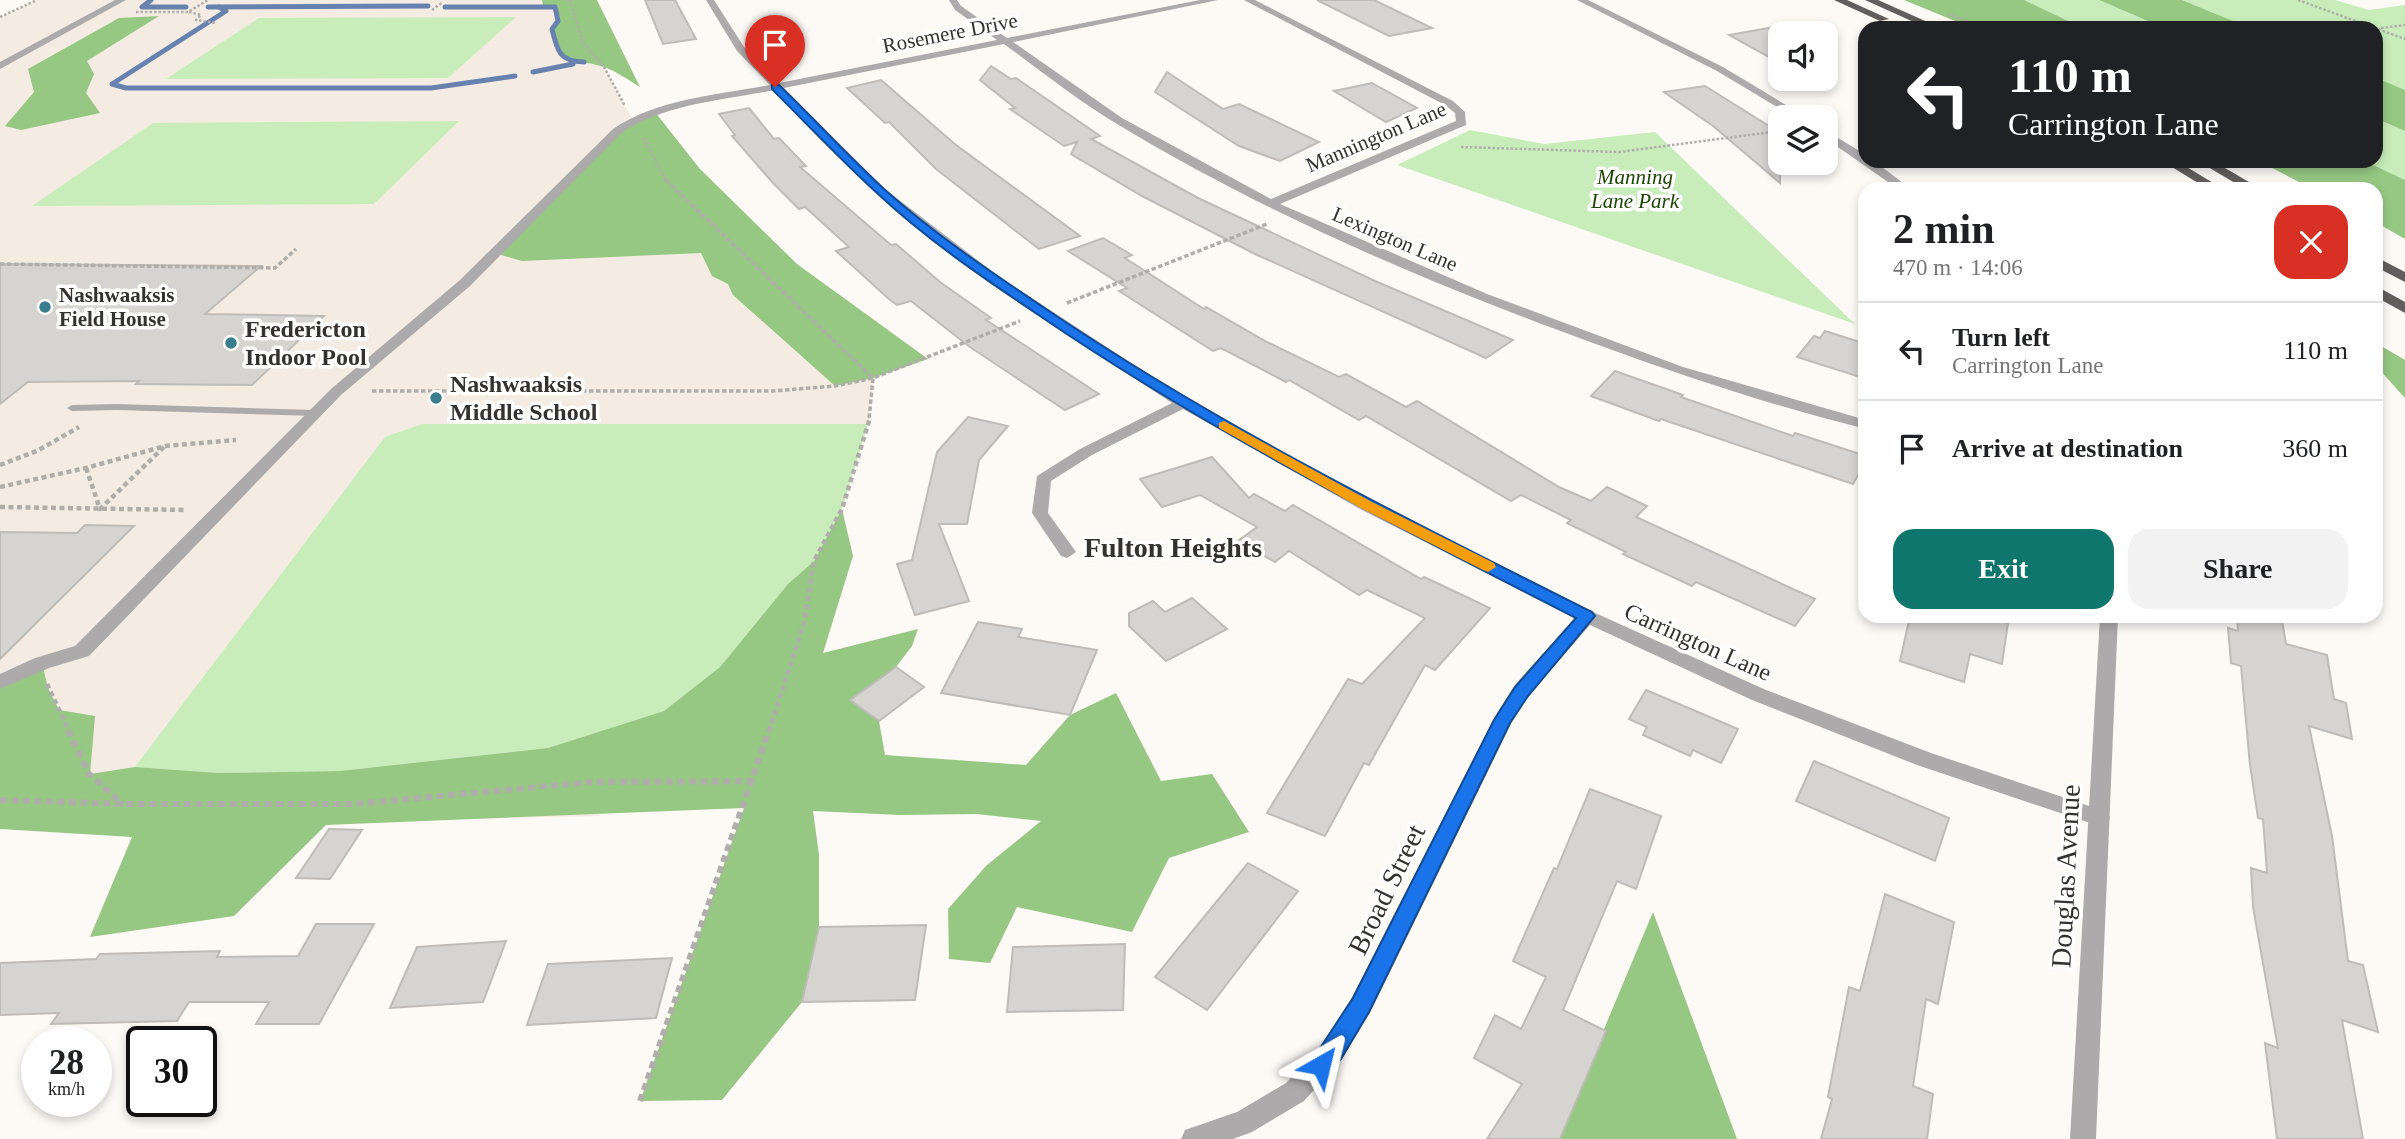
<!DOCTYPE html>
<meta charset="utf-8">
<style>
body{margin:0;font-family:Georgia,serif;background:#f2f2f2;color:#202124;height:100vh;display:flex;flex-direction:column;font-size:26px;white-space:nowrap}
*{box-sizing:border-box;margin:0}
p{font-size:23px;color:#757577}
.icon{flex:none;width:38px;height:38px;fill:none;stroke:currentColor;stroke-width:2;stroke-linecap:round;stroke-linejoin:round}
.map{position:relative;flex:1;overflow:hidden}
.drawer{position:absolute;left:1858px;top:182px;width:525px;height:441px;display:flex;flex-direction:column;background:#fff;border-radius:21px;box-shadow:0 4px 10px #0003}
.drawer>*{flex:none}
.banner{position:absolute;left:1858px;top:21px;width:525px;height:147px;border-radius:21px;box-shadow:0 4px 10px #0003;background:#202124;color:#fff;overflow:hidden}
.buttons{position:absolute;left:1768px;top:21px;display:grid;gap:14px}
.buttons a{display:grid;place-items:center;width:70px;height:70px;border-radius:14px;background:#fff;box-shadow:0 4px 10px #0003;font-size:35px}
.speed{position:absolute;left:21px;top:1026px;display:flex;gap:14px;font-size:35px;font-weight:700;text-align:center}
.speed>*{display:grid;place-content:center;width:91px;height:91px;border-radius:50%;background:#fff;box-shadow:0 4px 10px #0003;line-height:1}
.speed small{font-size:18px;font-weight:400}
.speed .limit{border:4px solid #111;border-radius:10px;background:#fff;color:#111}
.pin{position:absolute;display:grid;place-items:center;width:60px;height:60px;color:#fff;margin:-72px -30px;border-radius:50% 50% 50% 0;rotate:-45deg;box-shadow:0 0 7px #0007}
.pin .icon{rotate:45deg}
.me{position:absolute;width:77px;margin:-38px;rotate:37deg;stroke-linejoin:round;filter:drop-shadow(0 0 5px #0008)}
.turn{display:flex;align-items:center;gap:24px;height:147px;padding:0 35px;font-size:32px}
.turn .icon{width:91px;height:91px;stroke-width:2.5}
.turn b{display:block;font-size:49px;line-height:60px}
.round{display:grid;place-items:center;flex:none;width:74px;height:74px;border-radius:21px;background:#f2f2f2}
.summary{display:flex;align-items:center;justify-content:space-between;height:119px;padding:0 35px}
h1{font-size:42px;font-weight:700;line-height:52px}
.button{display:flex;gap:14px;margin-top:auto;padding:14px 35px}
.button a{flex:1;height:80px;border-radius:21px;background:#0f766e;color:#fff;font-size:28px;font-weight:700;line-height:80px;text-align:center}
.button a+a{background:#f2f2f2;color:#202124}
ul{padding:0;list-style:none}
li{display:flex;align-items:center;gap:21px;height:98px;padding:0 35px;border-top:2px solid #e0e0e0}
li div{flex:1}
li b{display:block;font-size:26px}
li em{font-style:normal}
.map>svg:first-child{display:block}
.built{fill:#f4ece2}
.green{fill:#c8edbb}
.forest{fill:#96c783}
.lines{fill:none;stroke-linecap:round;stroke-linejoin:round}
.stream{stroke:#6882b0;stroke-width:5}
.building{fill:#d6d4d0;stroke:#bfbcb8;stroke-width:2}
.path-far3{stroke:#b0aeaa;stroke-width:2.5;stroke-dasharray:2.5 2;stroke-linecap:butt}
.path-far2{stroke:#b0aeaa;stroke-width:3.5;stroke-dasharray:4.5 2.5;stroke-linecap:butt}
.path-far1{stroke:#b0aeaa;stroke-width:4.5;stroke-dasharray:5 3.5;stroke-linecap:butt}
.path{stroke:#b0aeaa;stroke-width:6;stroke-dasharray:7 4.5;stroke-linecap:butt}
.service{fill:#adaaab;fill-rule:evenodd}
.minor{fill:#adaaab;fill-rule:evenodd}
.tertiary{fill:#adaaab;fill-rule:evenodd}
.trunk{fill:#625e5e;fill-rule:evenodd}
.route{fill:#1a73e8;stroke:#114b97;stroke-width:2}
.slow{fill:#f59e0b}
.poi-dot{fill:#3a7d8e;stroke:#fff;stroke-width:2.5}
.labels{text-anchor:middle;stroke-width:7;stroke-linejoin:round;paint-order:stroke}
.far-street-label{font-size:21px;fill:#333230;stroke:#fff}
.far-park-label{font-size:21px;font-style:italic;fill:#1b4800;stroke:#fff}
.far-poi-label{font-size:21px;font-weight:bold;fill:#333230;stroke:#fff;text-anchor:start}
.poi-label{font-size:24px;font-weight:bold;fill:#333230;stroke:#fff;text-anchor:start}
.street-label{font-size:24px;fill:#333230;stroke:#fff}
.quarter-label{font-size:28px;font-weight:bold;fill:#333230;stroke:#fff}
.near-street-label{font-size:28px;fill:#333230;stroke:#fff}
</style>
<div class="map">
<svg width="2405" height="1139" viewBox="0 0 2405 1139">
<rect width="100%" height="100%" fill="#fdfaf6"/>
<path class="built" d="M37 0H570L583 43 604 67 667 182 873 378 870 417 842 509 599 816 0 829V17Z"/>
<g class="green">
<path d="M2024 0H2099L2164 28H2083Z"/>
<path d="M2182 0H2335L2369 10 2405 5V90L2377 78 2376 28H2179L2232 21Z"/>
<path d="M516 17 448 78 166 79 259 18Z"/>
<path d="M2377 119 2405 131V180L2365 161H2376Z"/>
<path d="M459 121 374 204 32 206 153 123Z"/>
<path d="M1470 130 1544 144 1655 132 1855 324 1397 165Z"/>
<path d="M422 424H868L842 509 814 561 788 584 720 667 664 711 548 748 340 771 218 773 135 767 385 437Z"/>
</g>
<g class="forest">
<path d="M542 0H597L640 87C628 80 615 70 601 66 567 56 562 72 552 29L558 21 555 7 543 5Z"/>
<path d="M1904 0H2024L2083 28H1972Z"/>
<path d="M2099 0H2182L2233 21 2164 28Z"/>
<path d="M159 16 87 61 94 74 86 93 100 113 21 130 5 126 34 92 28 69 119 18Z"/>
<path d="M2377 78 2405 90V131L2377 119Z"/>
<path d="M655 112 700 169 797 264 928 359 873 378 835 386 733 295 728 284 712 276 701 253 522 261 494 253 617 131Z"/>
<path d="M2259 161H2365L2405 180V239L2377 223 2376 189H2312Z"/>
<path d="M2376 343 2405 360V398L2377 367Z"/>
<path d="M842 509 853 556 823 653 918 629 912 646 896 667 879 721 885 755 1026 765 1070 715 1116 693 1161 781 1212 774 1249 832 1169 858 1132 932 1017 907 990 963 949 959 948 909 986 866 1041 821 976 814 900 815 813 811 819 855V927L802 1002 722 1100 640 1101 744 808 326 825 234 916 90 937 132 837 0 829V682L42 663 48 688 59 710 95 716 90 774 135 767 218 773 340 771 548 748 664 711 720 667 788 584 814 561Z"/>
<path d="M1653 912 1737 1139H1558Z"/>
</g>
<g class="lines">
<g class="stream">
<path d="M151 0 142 7H186"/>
<path d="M208 7 428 6"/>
<path d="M219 7 226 11 112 84 126 88H431L515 76"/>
<path d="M445 7H555L558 21 552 29C557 51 560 62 584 62"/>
<path d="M533 72 573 64"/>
</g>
</g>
<g class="building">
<path d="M645 0H675L696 39 663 44Z"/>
<path d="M1317 0H1374L1432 28 1389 36Z"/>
<path d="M1780 26V63L1729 35Z"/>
<path d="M991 66 1011 79 1016 78 1100 136 1091 139 1198 198 1375 281 1513 340 1486 358 1255 254 1142 196 1071 154 1077 142 1064 146 1010 109 1015 108 980 80Z"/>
<path d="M1167 72 1223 109 1239 104 1319 142 1280 161 1239 146 1155 92Z"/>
<path d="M881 80 956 145 1080 236 1039 249 1017 232 936 169 889 122 885 123 847 88Z"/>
<path d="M1372 83 1417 108 1386 122 1334 91Z"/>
<path d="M1705 86 1780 133V183L1713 126 1664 92Z"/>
<path d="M749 108 774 139 779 138 806 166 800 167 891 245 896 244 940 282 991 318 986 320 1099 394 1065 410 970 347 911 301 897 305 889 299 836 251 849 247 805 207 799 209 773 183 732 136 735 135 719 114Z"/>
<path d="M1103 238 1132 255 1125 258 1204 309 1206 307 1267 342 1339 377 1346 374 1406 407 1417 401 1559 487 1591 501 1607 487 1647 506 1636 517 1815 599 1795 626 1696 582 1692 586 1623 554 1626 552 1567 523 1571 520 1521 495 1511 501 1366 416 1359 420 1289 380 1286 382 1221 348 1213 351 1119 291 1127 288 1068 251Z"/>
<path d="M0 264 261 266 205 314 324 316 252 385 136 384 139 381 28 382 0 404Z"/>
<path d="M1825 331 1866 344V379L1797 357 1814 336 1820 338Z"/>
<path d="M1615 371 1683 395 1681 397 1793 436 1795 433 1866 456V461L1853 484 1661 419 1659 421 1591 396Z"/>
<path d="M968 417 1008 426 979 460 967 524H939L969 601 915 615 897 564 912 560 937 452Z"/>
<path d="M1212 457 1249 498 1254 494 1285 511 1293 505 1421 579 1424 577 1490 608 1435 670 1425 665 1369 765 1364 763 1325 836 1267 813 1348 679 1362 684 1425 618 1367 590 1359 595 1289 551 1275 562 1238 541 1257 527 1200 495 1162 507 1140 479Z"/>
<path d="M85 525 134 526 0 659V532L77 533Z"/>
<path d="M1192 598 1227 629 1166 661 1129 626V613L1153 601 1165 612Z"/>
<path d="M1910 616H2009L2002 664 1970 654 1964 682 1900 661Z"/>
<path d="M2237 616H2268L2282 620 2286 644 2327 655 2334 699 2346 703 2352 739 2309 726 2332 836 2348 961 2363 965 2378 1032 2342 1020 2363 1139H2277L2265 1043 2278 1048 2253 907 2251 868 2267 873 2263 819 2258 818 2250 765 2241 666 2231 663 2228 628 2238 631Z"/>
<path d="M978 622 1022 629 1018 637 1097 650 1070 715 941 693Z"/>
<path d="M896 667 924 687 879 721 850 700Z"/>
<path d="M1646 690 1738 729 1721 763 1693 750 1690 756 1643 735 1647 727 1629 719Z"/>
<path d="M1814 761 1949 818 1935 861 1796 801Z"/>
<path d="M1590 789 1661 816 1636 889 1617 881 1563 1010 1606 1031 1560 1139H1487L1522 1084 1474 1058 1495 1015 1521 1029 1546 977 1513 961 1554 868 1557 869Z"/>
<path d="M329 829 362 830 330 879 296 878Z"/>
<path d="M1248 863 1298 891 1207 1010 1155 977Z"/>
<path d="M1885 894 1954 922 1938 1004 1926 999 1913 1086 1933 1094 1927 1139H1821L1832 1099 1828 1097 1849 987 1860 991Z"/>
<path d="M316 924H374L319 1024H256L269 1002H189L177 1021 51 1024 59 1013 0 1015V963L96 959 100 954 220 951 217 957 298 956Z"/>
<path d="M926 925 915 1000 802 1002 819 927Z"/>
<path d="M506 941 483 1002 390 1008 417 947Z"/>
<path d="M1125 944 1123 1010 1007 1012 1013 947Z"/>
<path d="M672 958 656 1018 527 1025 548 964Z"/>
</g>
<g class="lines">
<g class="path-far3">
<path d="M570 0 583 43 604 67 625 106"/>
<path d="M2298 0 2405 39"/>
<path d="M432 10 443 2"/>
<path d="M136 12H188L208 0"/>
<path d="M189 12 201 15 196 20 216 23"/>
<path d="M1948 14 1986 28"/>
<path d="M0 17 37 0"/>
<path d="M2381 28 2405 25"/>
<path d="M643 138 667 182"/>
<path d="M1461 147 1619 152 1780 131"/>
</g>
<g class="path-far2">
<path d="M666 180 873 378 869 420"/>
<path d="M0 264 275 268 296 249"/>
<path d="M1067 303 1267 224"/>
<path d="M372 391H773L835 386 873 378 1020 321"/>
</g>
<g class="path-far1">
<path d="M0 465 37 451 79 427"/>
<path d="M86 468 100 509 164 447"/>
<path d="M0 487 86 468 165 446 236 440"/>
<path d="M0 507 187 510"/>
<path d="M47 684 69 731"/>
<path d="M769 731 804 623 814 561 842 509 870 418"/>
</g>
<g class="path">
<path d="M68 730 89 774 123 804"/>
<path d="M0 800 123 804H354L592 782 754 781"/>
<path d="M640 1101 769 730"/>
</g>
<path class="service" d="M117 404 316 410 321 413 316 416 117 410 72 411 67 408 72 405Z"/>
<g class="minor">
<path d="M115 0H126L0 69V62Z"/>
<path d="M706 0H714L744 47 779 83 997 40 955 10 949 0H957L961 6 1007 38 1200 0H1218L1013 42 1122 118 1271 199 1456 121 1455 113 1445 105 1244 0H1255L1453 101 1465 112 1466 125 1280 204 1487 294 1683 367 1866 420V429C1761 403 1659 368 1558 330 1405 273 1256 208 1117 124 1077 100 1041 71 1004 44L784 88 885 189 998 276 1188 400 1372 501 1593 612 1766 690 1931 753 2107 812 2110 818 2107 824 2099 826 1917 765 1752 700 1590 625 1528 696 1512 722 1370 1013 1342 1059 1304 1101 1252 1132 1233 1139H1181L1185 1130 1237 1112 1286 1083 1324 1043 1352 997 1496 715 1514 686 1575 618 1360 509 1183 409 1092 455 1051 481 1048 513 1076 552 1067 558 1061 556 1032 513 1037 476 1080 449 1172 403 988 282 877 193 775 90C724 100 664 104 621 133L470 286 341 395 89 656 49 668 0 689V674L35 658 75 646 331 389 460 280 613 129C657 99 718 95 770 85L737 51Z"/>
</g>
<g class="tertiary">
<path d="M1577 0H1588L1723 67 1806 117H1794L1717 71Z"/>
<path d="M1825 130 1866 155V161H1874L1911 189H1898L1825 138Z"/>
<path d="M2100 616H2118L2096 1139H2070Z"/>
</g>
<g class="trunk">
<path d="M1834 0H1847L1889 19 1880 21Z"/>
<path d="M1865 0H1878L1941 28H1927Z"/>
<path d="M2162 161H2177L2223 189H2208Z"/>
<path d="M2198 161H2213L2261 189H2245Z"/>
<path d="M2376 257 2405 272V282L2376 267Z"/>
<path d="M2376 286 2405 302V313L2376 297Z"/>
</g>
</g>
<path class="route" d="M772 85H779C814 119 848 156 884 189 934 234 991 272 1046 309 1219 426 1406 519 1592 612L1595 616 1528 696 1510 723 1369 1012 1341 1059 1329 1072 1321 1076 1312 1072 1309 1065 1353 998 1494 720 1515 687 1576 618C1392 524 1208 431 1037 314 982 277 926 239 877 193 841 160 807 124 772 89Z"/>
<path class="slow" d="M1224 421 1372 502 1494 563 1496 567 1488 572 1483 570 1361 508 1219 428V423Z"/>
<g class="poi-dot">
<circle cx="45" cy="307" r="7"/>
<circle cx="231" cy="343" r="7"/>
<circle cx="436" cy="398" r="7"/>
</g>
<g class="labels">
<g class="far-street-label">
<text transform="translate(950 33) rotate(-11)" y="7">Rosemere Drive</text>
<text transform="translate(1376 137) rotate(-23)" y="7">Mannington Lane</text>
<text transform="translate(1395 239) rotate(23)" y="7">Lexington Lane</text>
</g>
<g class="far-park-label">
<text x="1635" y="184">Manning<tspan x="1635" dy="24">Lane Park</tspan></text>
</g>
<g class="far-poi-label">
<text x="59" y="302">Nashwaaksis<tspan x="59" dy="24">Field House</tspan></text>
</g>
<g class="poi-label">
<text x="245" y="337">Fredericton<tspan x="245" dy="28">Indoor Pool</tspan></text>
<text x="450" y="392">Nashwaaksis<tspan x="450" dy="28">Middle School</tspan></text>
</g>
<g class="street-label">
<text transform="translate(1698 642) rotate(24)" y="8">Carrington Lane</text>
</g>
<g class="quarter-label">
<text x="1173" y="557">Fulton Heights</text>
</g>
<g class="near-street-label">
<text transform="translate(2065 876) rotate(-87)" y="10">Douglas Avenue</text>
<text transform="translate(1386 889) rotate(-64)" y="10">Broad Street</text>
</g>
</g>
</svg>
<div class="buttons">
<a><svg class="icon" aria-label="sound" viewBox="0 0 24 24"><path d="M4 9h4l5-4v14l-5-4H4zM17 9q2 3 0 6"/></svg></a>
<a><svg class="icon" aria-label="layers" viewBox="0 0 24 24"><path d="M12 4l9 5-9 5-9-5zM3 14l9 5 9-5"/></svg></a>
</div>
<div class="speed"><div>28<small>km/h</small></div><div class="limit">30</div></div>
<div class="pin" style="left:775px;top:87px;background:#d93025"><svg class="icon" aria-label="arrive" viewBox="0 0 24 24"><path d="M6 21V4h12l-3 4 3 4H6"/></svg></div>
<svg class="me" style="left:1321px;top:1065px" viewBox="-20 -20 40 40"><path d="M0-17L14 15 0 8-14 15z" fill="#1a73e8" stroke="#fff" stroke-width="4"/></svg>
<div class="banner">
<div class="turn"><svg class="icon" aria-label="left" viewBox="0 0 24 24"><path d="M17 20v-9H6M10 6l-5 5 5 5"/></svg><div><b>110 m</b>Carrington Lane</div></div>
</div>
<section class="drawer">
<div class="summary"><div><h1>2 min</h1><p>470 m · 14:06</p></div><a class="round" style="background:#d93025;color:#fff"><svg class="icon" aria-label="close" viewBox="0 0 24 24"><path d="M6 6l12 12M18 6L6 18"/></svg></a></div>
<ul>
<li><svg class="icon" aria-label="left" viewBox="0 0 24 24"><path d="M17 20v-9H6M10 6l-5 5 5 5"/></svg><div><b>Turn left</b><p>Carrington Lane</p></div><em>110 m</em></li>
<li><svg class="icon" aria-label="arrive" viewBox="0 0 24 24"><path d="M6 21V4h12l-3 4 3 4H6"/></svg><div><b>Arrive at destination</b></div><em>360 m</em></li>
</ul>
<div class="button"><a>Exit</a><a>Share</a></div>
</section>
</div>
